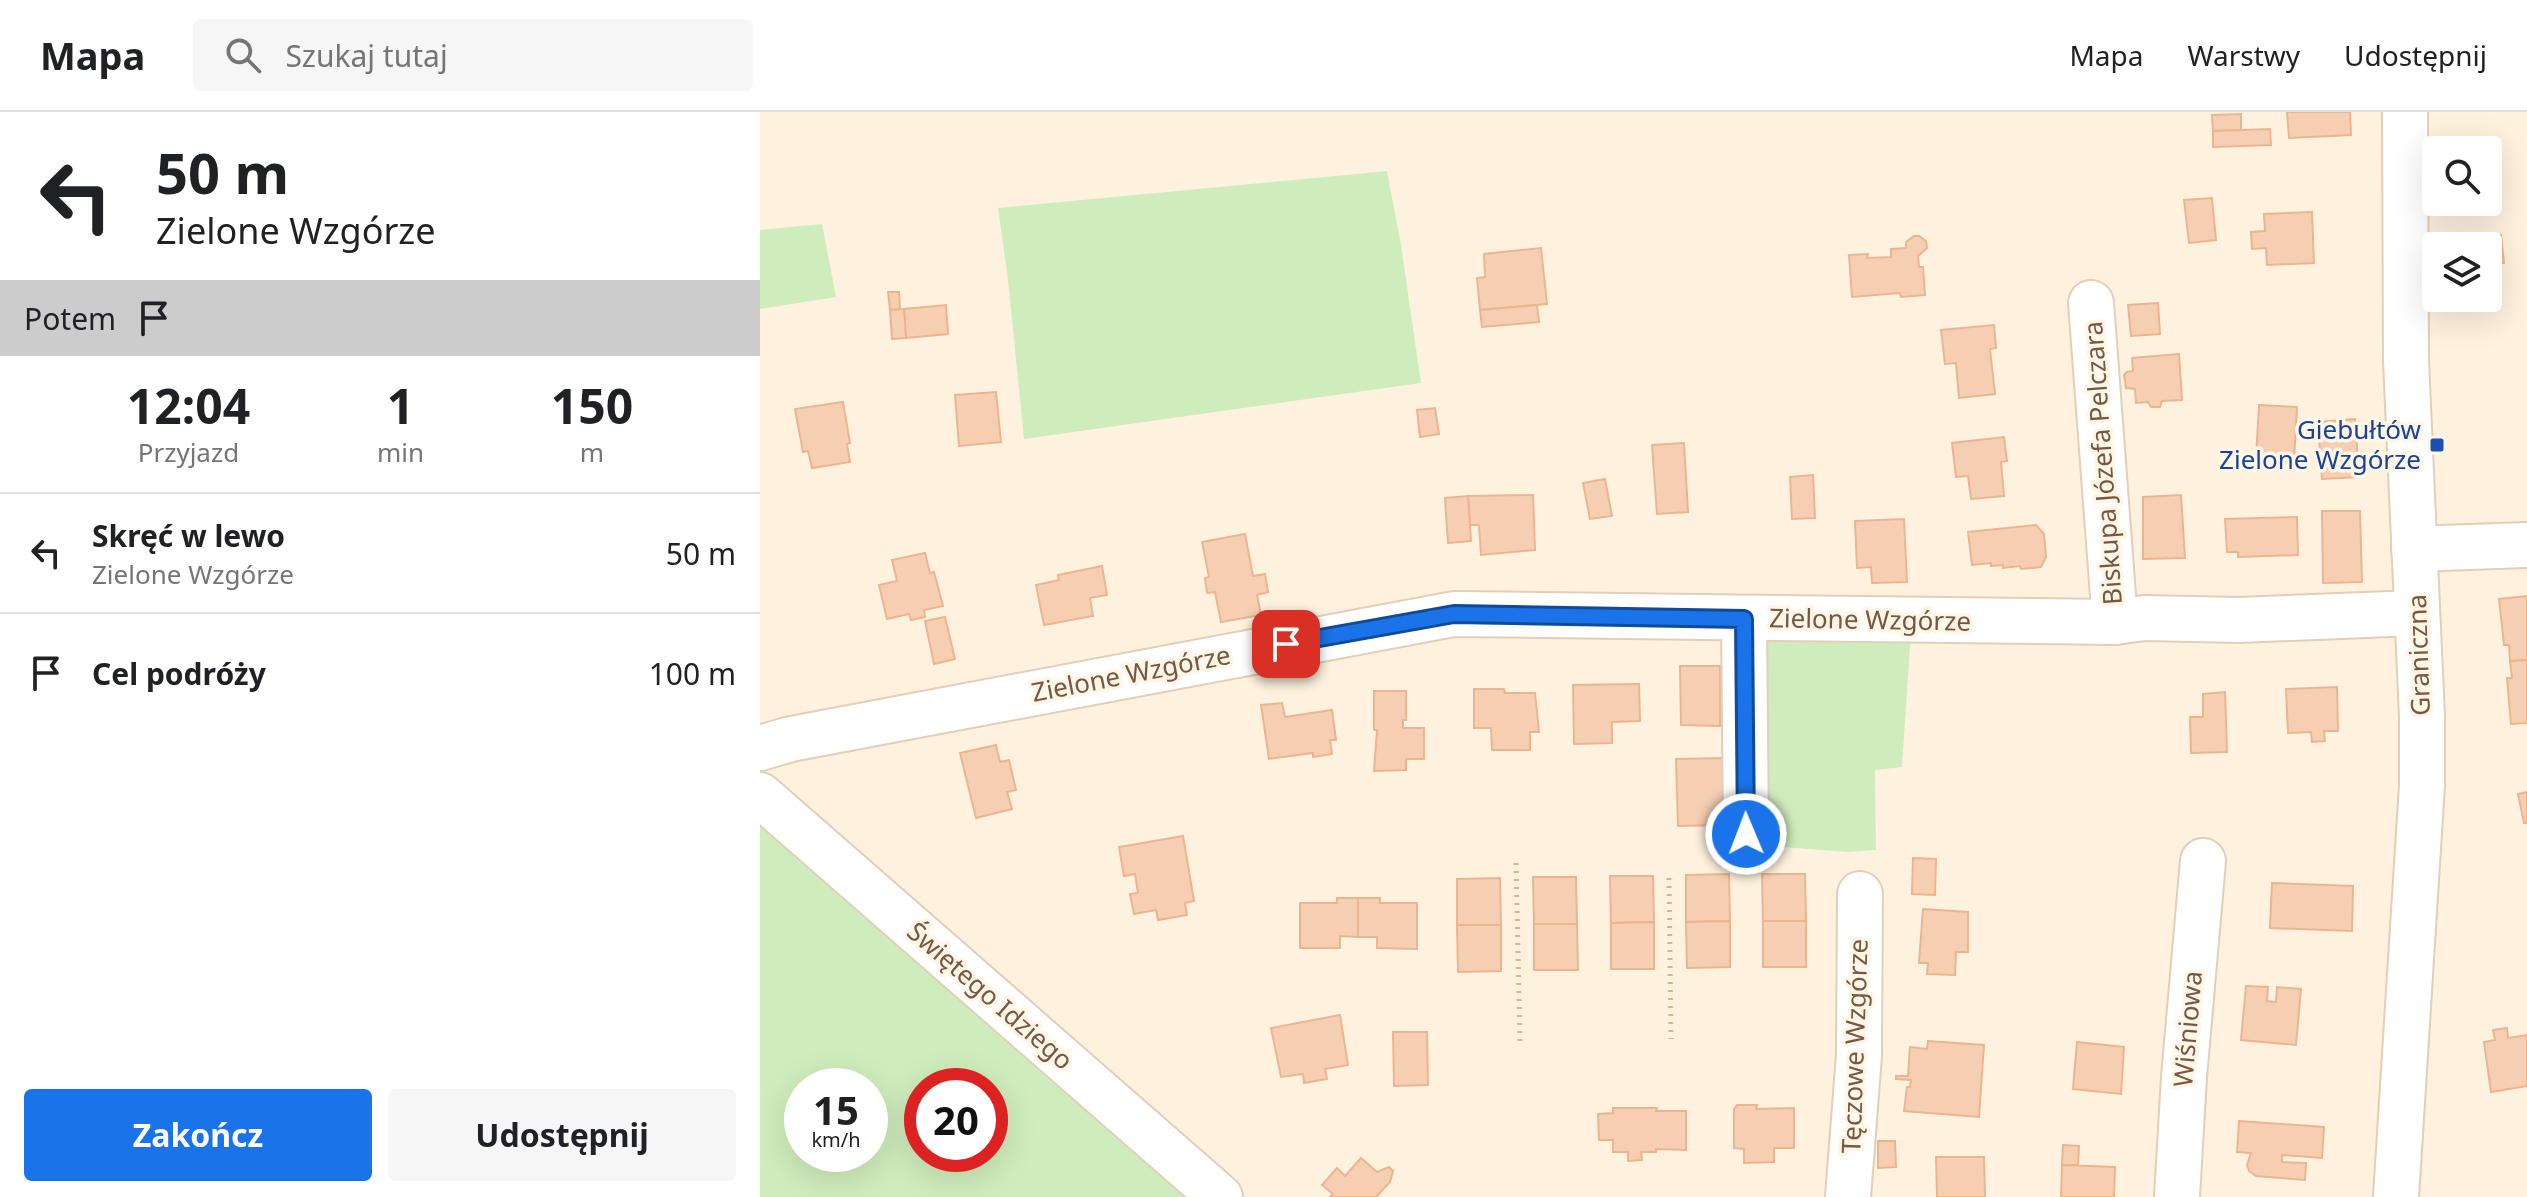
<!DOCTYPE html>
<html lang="pl">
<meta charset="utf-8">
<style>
body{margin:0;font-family:"Noto Sans",sans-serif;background:#f6f6f6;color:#202124;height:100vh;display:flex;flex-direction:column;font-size:30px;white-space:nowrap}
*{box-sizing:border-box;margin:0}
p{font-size:26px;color:#757577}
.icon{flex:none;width:44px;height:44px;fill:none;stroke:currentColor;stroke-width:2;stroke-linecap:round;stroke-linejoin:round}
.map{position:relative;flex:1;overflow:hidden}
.sheet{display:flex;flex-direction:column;background:#fff;width:760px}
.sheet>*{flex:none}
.guide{background:#fff;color:#202124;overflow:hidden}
.tools{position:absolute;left:1662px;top:24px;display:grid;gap:16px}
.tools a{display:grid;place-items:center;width:80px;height:80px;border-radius:8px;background:#fff;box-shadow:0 8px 32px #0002;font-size:40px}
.speed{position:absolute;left:24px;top:956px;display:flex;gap:16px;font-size:40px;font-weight:700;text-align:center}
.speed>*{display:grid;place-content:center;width:104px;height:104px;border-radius:50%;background:#fff;box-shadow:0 8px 32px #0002;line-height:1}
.speed small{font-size:20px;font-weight:400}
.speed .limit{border:12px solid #d22;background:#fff;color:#111}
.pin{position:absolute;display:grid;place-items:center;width:68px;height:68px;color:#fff;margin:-34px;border-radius:16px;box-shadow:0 4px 12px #0006}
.me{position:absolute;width:88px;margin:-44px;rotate:359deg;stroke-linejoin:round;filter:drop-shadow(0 0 6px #0008)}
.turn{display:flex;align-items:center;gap:28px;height:168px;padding:0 24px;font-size:36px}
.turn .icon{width:104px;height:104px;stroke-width:2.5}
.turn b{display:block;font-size:56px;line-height:68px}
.then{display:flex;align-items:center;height:76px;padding:0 24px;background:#0003;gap:16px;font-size:30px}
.eta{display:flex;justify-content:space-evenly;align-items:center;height:136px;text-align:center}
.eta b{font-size:48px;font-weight:700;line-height:56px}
.button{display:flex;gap:16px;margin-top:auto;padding:16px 24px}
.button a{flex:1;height:92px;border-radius:8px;background:#1a73e8;color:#fff;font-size:32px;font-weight:700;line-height:92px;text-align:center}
.button a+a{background:#f6f6f6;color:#202124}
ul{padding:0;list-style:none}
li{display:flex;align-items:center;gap:24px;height:120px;padding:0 24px;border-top:2px solid #e0e0e0}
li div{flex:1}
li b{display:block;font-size:30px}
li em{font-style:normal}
header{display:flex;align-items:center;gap:48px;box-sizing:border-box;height:112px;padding:0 40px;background:#fff;border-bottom:2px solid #e0e0e0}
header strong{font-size:38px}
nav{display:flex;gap:44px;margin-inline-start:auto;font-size:28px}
.search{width:560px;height:72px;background:#f6f6f6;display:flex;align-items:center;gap:20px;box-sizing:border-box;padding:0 28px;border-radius:8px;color:#757577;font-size:30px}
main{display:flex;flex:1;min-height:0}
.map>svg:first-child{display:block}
.green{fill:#cfedbc;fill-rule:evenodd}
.building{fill:#f6cfb3;stroke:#ebb592;stroke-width:2}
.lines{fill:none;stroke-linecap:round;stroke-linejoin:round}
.minor-casing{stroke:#e3ceb9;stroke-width:48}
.path{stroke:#dbb297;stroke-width:5;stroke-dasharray:2 6;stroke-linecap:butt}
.minor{stroke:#fff;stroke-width:44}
.route-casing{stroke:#114b97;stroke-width:20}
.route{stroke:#1a73e8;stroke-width:14}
.transit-dot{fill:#1a4fb4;stroke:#fff6e6;stroke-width:3}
.labels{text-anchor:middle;stroke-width:7;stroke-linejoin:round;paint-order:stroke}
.transit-label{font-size:26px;fill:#164399;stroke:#fff6e6;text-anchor:end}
.street-label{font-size:26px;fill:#765744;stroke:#fff6e6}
</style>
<header>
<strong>Mapa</strong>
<div class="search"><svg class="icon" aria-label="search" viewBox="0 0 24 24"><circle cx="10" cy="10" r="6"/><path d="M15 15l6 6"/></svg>Szukaj tutaj</div>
<nav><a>Mapa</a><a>Warstwy</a><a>Udostępnij</a></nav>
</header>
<main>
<section class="sheet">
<div class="guide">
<div class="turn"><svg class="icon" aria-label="left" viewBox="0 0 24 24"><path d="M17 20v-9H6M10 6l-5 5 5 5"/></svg><div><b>50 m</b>Zielone Wzgórze</div></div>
<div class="then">Potem<svg class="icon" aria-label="arrive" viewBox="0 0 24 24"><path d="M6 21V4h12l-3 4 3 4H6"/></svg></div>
</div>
<div class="eta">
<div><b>12:04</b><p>Przyjazd</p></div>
<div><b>1</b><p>min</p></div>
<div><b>150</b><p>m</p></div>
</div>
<ul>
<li><svg class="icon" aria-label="left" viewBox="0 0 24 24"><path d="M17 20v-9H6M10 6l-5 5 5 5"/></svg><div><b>Skręć w lewo</b><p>Zielone Wzgórze</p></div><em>50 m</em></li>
<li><svg class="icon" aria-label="arrive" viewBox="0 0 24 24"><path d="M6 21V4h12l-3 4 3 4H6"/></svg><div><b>Cel podróży</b></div><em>100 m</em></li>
</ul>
<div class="button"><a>Zakończ</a><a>Udostępnij</a></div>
</section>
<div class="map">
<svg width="1767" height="1085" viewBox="0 0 1767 1085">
<rect width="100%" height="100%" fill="#fef2de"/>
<g class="green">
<path d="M627 59 641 133 661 271 264 327 248 168 238 96Z"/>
<path d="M62 112 76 185 0 197V118Z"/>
<path d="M965 520H1151L1142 655 1115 658 1116 738 1087 740 971 731Z"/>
<path d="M0 703 435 1085H0ZM42 974H110V1042H42ZM162 974H230V1042H162Z"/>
</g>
<g class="building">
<path d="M1527 0H1590L1591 23 1529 26Z"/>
<path d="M1481 2V18L1453 19 1452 3Z"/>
<path d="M1510 17 1511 33 1453 35V19Z"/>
<path d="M1452 86 1456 128 1429 131 1424 88Z"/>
<path d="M1552 100 1554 151 1507 153 1506 136 1492 137 1491 120 1505 119 1504 102Z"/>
<path d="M1741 123 1744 151 1728 153V134H1713L1712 125Z"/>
<path d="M1154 124H1159L1166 129 1167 136 1158 144 1159 155H1163L1165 183 1141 185 1140 181 1092 185 1089 143 1108 142 1107 146 1131 145V137L1146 136V130Z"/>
<path d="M781 136 787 192 720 198 717 166 725 165 724 142Z"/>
<path d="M128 180H139L140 197 130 198Z"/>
<path d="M1398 191 1400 222 1371 224 1368 193Z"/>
<path d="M186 193 188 222 146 226 144 197Z"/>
<path d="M777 193 779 210 722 215 720 198Z"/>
<path d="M144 197 146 226 132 227 130 198Z"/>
<path d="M1234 213 1236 236 1230 237 1235 282 1199 286 1196 251 1185 252 1181 218Z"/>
<path d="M1419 242 1422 288 1402 289 1400 295H1391L1388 290 1376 291 1375 277 1366 276 1364 263 1367 260 1373 259 1372 246Z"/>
<path d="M236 280 241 330 199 334 195 283Z"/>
<path d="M83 290 90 331 87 332 90 350 52 356 48 339 43 340 35 297Z"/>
<path d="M1499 293 1537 295 1534 349 1496 346Z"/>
<path d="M675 296 679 322 660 325 657 298Z"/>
<path d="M1595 307 1599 365 1562 367 1558 310Z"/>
<path d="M1244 325 1247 349 1241 350 1244 384 1211 387 1208 364 1196 365 1192 331Z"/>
<path d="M924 331 928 400 897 402 892 333Z"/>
<path d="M1053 363 1055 406 1032 407 1030 365Z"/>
<path d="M845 367 852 404 830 407 823 371Z"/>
<path d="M773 383 775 438 721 443 719 413H710L708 384Z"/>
<path d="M1421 383 1425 446 1383 447V385Z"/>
<path d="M708 384 711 429 688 431 685 386Z"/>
<path d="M1562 399H1600L1602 470 1563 471Z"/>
<path d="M1537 405 1538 443 1478 445V440H1467L1465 407Z"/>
<path d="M1144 407 1147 470 1112 471 1111 455 1097 456 1095 409Z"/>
<path d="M1276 413 1284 422 1286 445 1281 455 1261 457 1260 454 1243 456V453L1231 454V451L1212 453 1208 420Z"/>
<path d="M485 422 493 464 505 462 508 480 497 483 501 503 461 510 455 480 447 481 445 466 449 465 442 430Z"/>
<path d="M165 441 170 461 174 460 183 494 164 498 165 505 151 508 149 502 127 507 119 473 137 469 132 448Z"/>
<path d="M342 454 347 483 330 486 333 504 284 513 276 473 299 468 298 463Z"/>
<path d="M1767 484V548L1750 549 1749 533H1744L1739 487Z"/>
<path d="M185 505 195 547 174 552 165 509Z"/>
<path d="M1767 548V611L1751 612 1747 566H1752L1750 549Z"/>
<path d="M920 554H960V614L921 613Z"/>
<path d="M879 572 880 609 852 610V631L814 632 813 573Z"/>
<path d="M1577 575 1578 619H1564L1565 629 1552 630 1551 620 1528 621 1526 577Z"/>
<path d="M714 577H744L745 581H775L779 620H770V638H732L731 616H714Z"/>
<path d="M614 579H646V608H643V616H664V647H646V658L614 659 617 618H614Z"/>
<path d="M1465 580 1467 640 1431 641 1430 605H1443V582Z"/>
<path d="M522 591 525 605 572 598 576 628H570L572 642 553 645V641L509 647 501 593Z"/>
<path d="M236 633 240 650 249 648 256 678 247 680 252 697 216 706 200 641Z"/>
<path d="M964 646 966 713 918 714 916 647Z"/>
<path d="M1767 680V711H1764L1758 682Z"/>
<path d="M423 724 434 789 425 791 427 803 398 808 396 798 374 802 370 782 378 781 375 762 364 764 359 735Z"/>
<path d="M1153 746 1176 747 1175 783 1152 782Z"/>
<path d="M969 762 970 809 926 810V763Z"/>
<path d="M1002 762H1045L1046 809H1003Z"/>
<path d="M850 764H893L894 810 851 811Z"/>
<path d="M773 765H816L817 812H774Z"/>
<path d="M740 766 741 813H697V767Z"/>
<path d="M1512 771 1593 774 1592 819 1510 816Z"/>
<path d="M577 786H598V825L580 824V836H540V791H577Z"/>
<path d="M598 786H620V791H657V837L617 836V825H598Z"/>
<path d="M1163 797 1208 800V840H1196L1195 863 1167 862 1168 851H1159Z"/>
<path d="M970 809V855L927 856 926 810Z"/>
<rect x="1003" y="809" width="43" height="46"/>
<path d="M894 810V857H851V811Z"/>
<path d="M774 812H817L818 858H774Z"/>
<path d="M697 813H741V859L698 860Z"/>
<path d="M1486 874 1508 875 1507 889 1516 890 1517 875 1541 877 1536 933 1481 928Z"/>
<path d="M580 903 588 953 565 957 567 967 544 971 543 962 521 965 511 916Z"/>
<path d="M1747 916 1748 926 1767 923V974L1731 980 1724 930 1735 928 1733 918Z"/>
<path d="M633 920H667L668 973 634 974Z"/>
<path d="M1168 929 1224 933 1219 1005 1144 999 1147 975H1150L1151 968 1136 967V964H1148L1150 935 1167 937Z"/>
<path d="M1317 930 1364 935 1361 982 1313 977Z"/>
<path d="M977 993H997L996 997 1034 996V1036H1014V1050L984 1051V1037L974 1036V997Z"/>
<path d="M853 996H897L896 999H926V1038L896 1037V1040H881L882 1048 868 1049V1040H853V1028H839L838 1002 853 1001Z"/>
<path d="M1479 1009 1564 1015 1562 1046 1522 1043V1050L1546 1051 1545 1068 1496 1064 1489 1059 1487 1053 1491 1041 1477 1040Z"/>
<path d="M1118 1029H1135L1136 1055 1118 1056Z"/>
<path d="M1303 1033 1319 1034 1318 1053H1302Z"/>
<path d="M1176 1045H1224L1225 1085H1177Z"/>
<path d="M601 1046 617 1060 629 1055 633 1059 630 1070 616 1085H570L573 1082 562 1073 577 1056 585 1064Z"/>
<path d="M1302 1053 1355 1055 1354 1085H1301Z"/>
</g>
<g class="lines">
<g class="minor-casing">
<g id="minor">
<path d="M1331 191 1355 510"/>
<path d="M1654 437 1767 433"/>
<path d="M984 507 986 722"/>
<path d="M0 636 31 627 694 502 1355 510 1384 506 1479 508 1656 501"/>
<path d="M0 683 460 1085"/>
<path d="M1088 1085 1099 943 1100 782"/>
<path d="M1417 1085 1424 965 1443 749"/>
<path d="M1636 1085 1662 673V605L1646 249 1645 0"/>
</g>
</g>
<g class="path">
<path d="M756 751 760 930"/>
<path d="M909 766 911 927"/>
</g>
<use href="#minor" class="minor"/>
</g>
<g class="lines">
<g class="route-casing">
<path id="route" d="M526 532 694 502 984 507 986 722"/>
</g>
<use href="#route" class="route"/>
</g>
<rect class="transit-dot" x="1669" y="325" width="16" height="16" rx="4"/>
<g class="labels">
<g class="transit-label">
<text x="1661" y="327">Giebułtów<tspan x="1661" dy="30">Zielone Wzgórze</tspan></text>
</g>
<g class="street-label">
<text transform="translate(1343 351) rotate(-94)" y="9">Biskupa Józefa Pelczara</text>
<text transform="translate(1110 508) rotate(1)" y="9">Zielone Wzgórze</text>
<text transform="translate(1659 543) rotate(-92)" y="9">Graniczna</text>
<text transform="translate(371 562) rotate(-11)" y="9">Zielone Wzgórze</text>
<text transform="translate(230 884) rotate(41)" y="9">Świętego Idziego</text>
<text transform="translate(1428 917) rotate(-85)" y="9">Wiśniowa</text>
<text transform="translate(1095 934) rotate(-88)" y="9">Tęczowe Wzgórze</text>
</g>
</g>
</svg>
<div class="tools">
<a><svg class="icon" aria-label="search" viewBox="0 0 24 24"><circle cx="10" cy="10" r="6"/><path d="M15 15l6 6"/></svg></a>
<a><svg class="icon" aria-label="layers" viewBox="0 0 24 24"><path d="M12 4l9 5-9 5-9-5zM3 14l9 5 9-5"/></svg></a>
</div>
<div class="speed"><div>15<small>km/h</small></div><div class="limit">20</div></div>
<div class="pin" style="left:526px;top:532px;background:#d93025"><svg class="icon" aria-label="arrive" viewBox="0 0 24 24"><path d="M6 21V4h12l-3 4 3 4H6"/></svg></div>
<svg class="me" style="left:986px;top:722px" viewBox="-20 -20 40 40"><circle r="17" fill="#1a73e8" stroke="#fff" stroke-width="3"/><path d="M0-11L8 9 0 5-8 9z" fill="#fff"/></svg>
</div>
</main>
